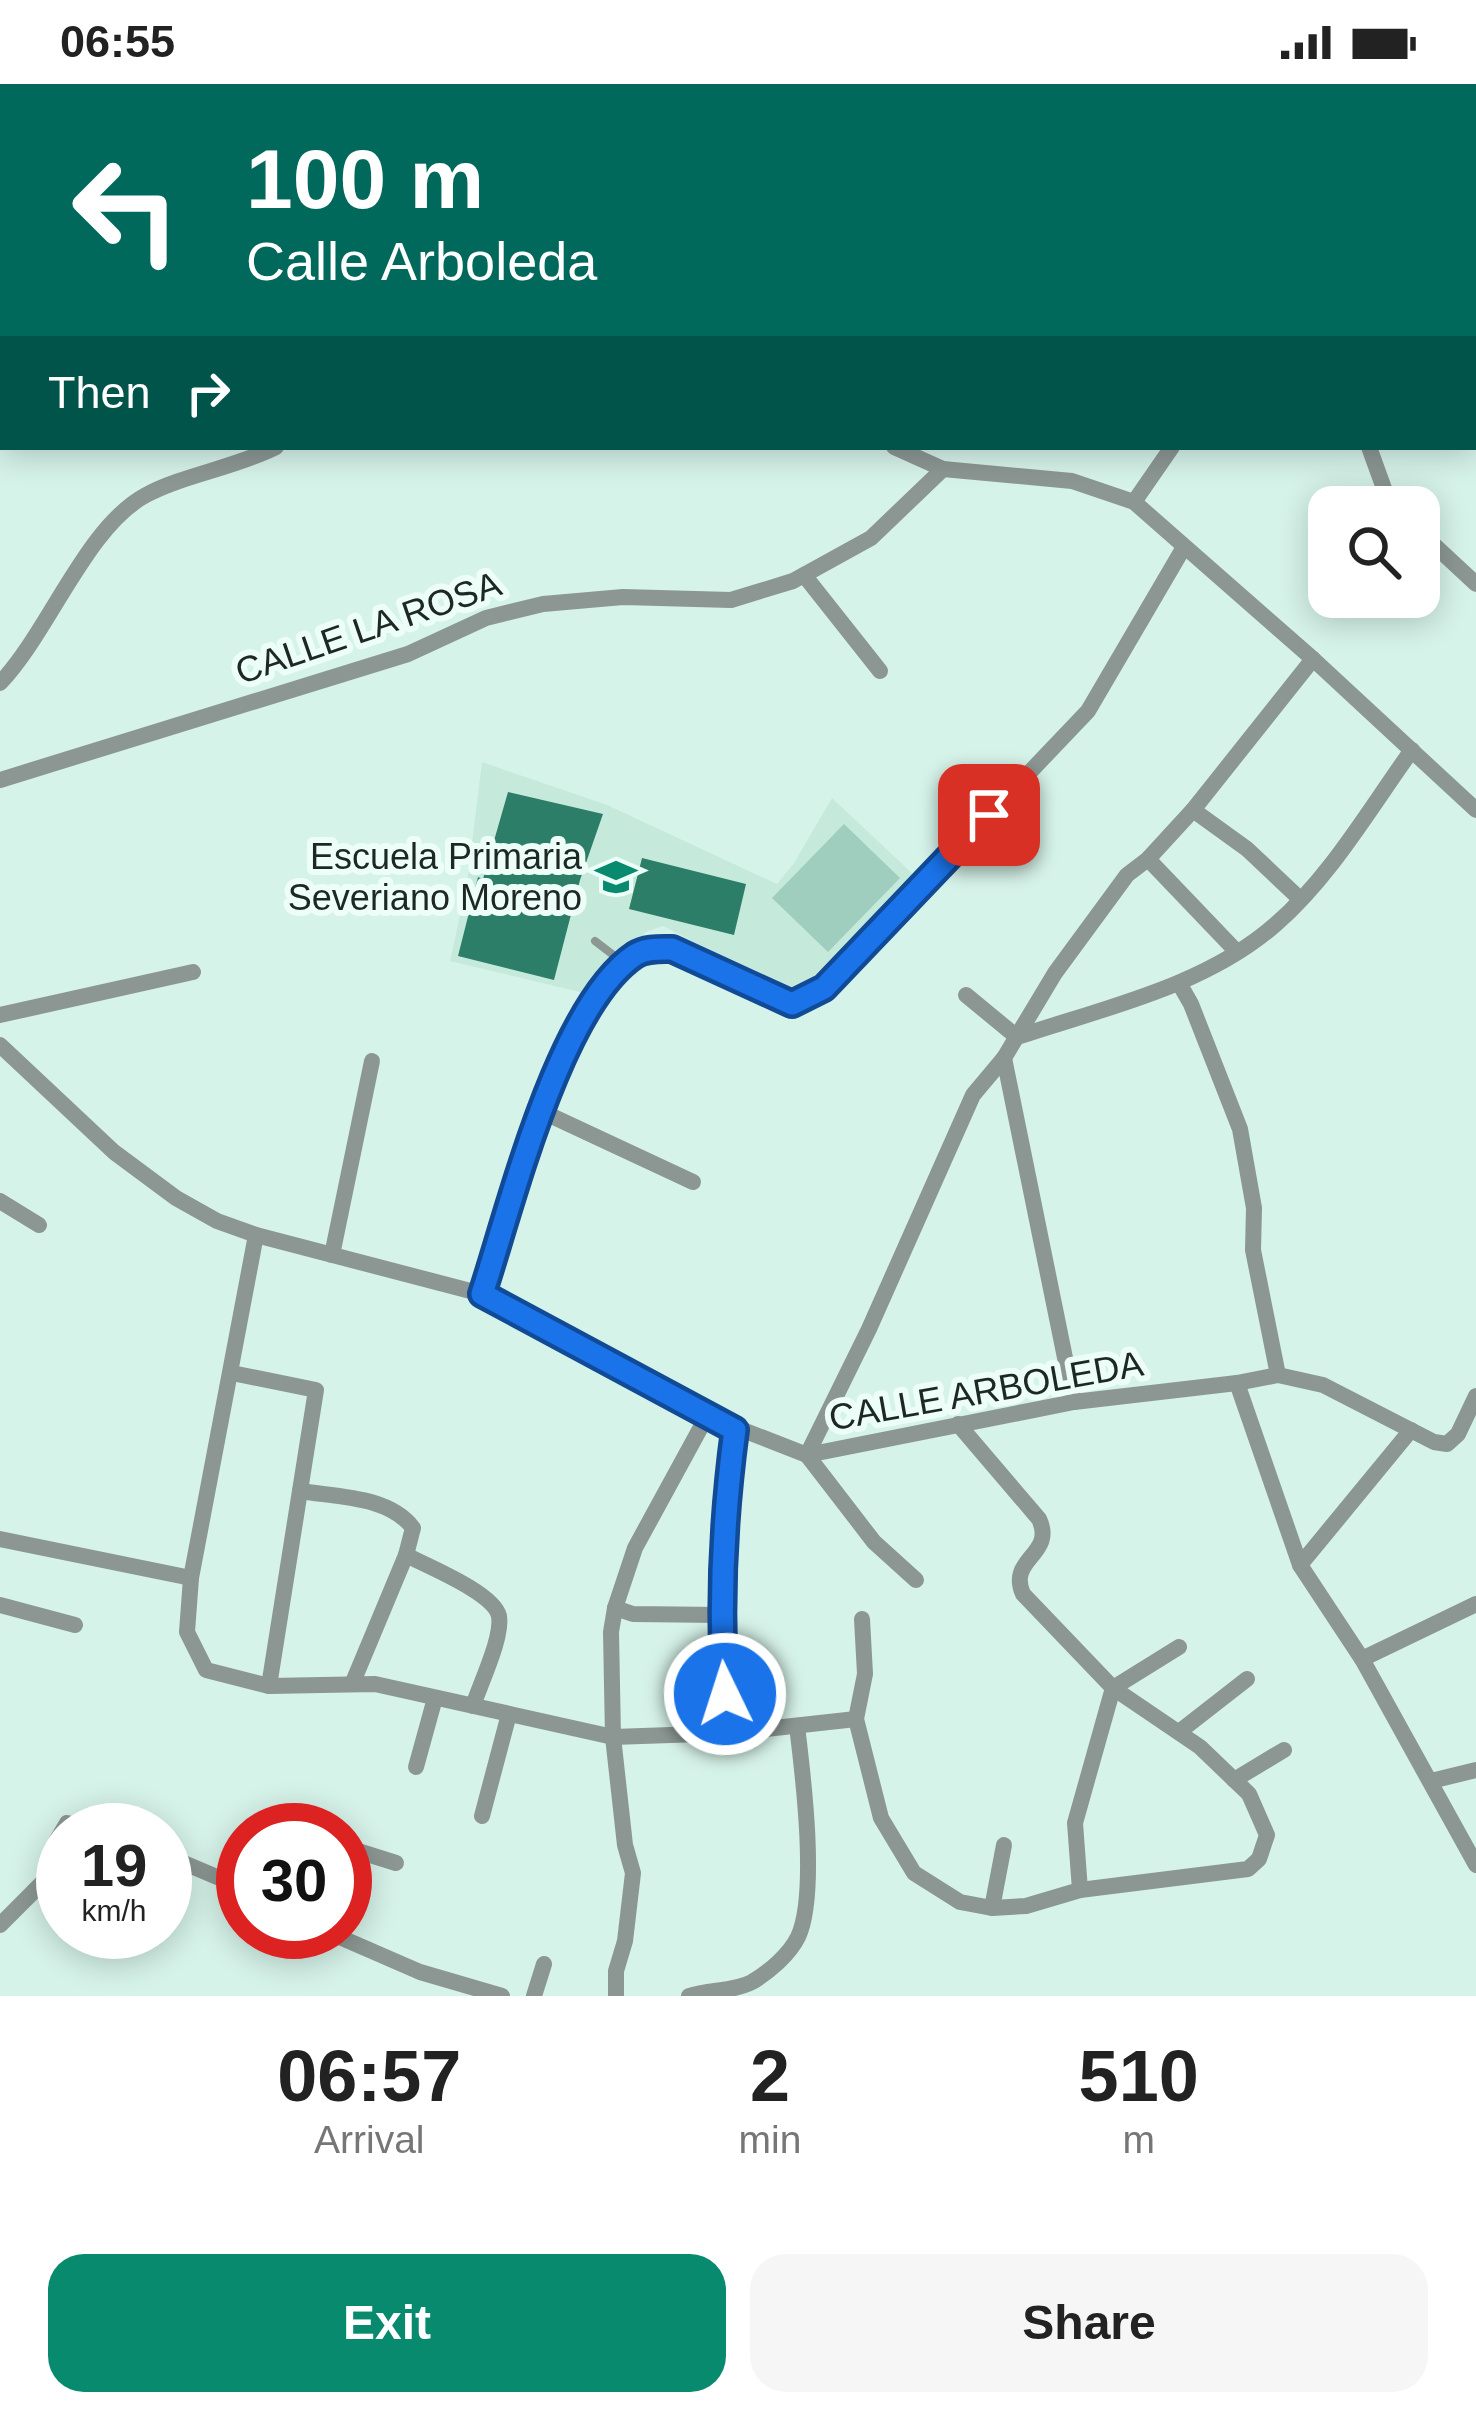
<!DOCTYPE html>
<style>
body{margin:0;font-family:Arial,sans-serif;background:#f6f6f6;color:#222;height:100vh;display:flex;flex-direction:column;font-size:45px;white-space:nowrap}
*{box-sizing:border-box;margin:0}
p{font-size:39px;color:#767676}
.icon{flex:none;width:66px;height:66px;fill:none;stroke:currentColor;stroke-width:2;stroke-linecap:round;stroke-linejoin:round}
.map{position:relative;height:1912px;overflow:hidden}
.sheet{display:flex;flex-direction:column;background:#fff;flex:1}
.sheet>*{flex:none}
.guide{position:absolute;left:0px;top:0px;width:1476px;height:366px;box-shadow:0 6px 30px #0003;background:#00695c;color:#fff;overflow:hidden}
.tools{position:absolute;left:1308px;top:402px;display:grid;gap:24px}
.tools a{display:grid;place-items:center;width:132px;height:132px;border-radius:24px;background:#fff;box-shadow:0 6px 30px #0003;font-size:60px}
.speed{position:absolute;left:36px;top:1719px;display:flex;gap:24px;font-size:60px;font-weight:700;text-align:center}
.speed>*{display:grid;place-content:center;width:156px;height:156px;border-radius:50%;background:#fff;box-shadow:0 6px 30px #0003;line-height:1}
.speed small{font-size:30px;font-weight:400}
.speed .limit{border:18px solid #d22;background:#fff;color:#111}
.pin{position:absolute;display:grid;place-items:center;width:102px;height:102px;color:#fff;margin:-51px;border-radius:24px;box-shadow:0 6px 18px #0006}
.me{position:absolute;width:132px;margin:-66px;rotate:356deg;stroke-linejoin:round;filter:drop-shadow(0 0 9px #0008)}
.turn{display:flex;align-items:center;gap:42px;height:252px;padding:0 48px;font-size:54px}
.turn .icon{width:156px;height:156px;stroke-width:2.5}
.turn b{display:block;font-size:84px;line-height:102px}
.then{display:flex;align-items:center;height:114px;padding:0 48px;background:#0003;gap:24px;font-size:45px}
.eta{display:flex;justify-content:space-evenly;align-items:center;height:204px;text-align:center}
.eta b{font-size:72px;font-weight:600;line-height:84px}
.primary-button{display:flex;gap:24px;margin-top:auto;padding:24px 48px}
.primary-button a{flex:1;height:138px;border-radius:36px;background:#078a6e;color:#fff;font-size:48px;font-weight:600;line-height:138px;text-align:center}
.primary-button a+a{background:#f6f6f6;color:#222}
.status{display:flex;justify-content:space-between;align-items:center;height:84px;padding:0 60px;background:#fff;direction:ltr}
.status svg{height:33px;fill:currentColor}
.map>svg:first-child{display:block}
.built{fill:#c5eadc}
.green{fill:#9fcebe}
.building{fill:#2d7e68}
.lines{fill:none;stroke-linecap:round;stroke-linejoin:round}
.lane{stroke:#8c9793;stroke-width:8}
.street{stroke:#8c9793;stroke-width:16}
.route-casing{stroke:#114b97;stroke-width:30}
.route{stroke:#1a73e8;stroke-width:21}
.labels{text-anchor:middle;stroke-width:12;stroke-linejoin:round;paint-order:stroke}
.street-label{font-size:36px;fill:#1d2824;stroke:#ecfef7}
.poi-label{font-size:36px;fill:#1d2824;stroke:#ecfef7;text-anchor:end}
</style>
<div class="status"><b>06:55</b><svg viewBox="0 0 49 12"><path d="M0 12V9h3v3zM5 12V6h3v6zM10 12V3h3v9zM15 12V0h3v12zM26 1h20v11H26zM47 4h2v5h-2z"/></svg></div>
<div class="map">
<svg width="1476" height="1912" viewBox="0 0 1476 1912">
<rect width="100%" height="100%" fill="#d6f3e9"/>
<path class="built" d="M482 678 607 721 777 800 794 779 832 714 915 792 804 904 785 905 663 842 646 848 588 910 450 877 467 799Z"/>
<path class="green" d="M844 740 900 794 828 868 772 814Z"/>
<g class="building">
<path d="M508 708 603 730 580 796 554 896 458 872 478 793 483 795Z"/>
<path d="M642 774 746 800 734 851 629 825Z"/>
</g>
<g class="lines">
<g class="lane">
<path d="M490 0 491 3"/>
<path d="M595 857 625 880"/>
</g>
<g class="street">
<path d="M1018 0V3"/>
<path d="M810 3 812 0"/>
<path d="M0 85 3 83"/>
<path d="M894 363 943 385 1072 397 1134 418 1313 575 1476 726"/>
<path d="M1369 363 1386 410 1397 423"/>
<path d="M1134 418 1172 363"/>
<path d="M1419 447 1476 500"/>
<path d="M804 491 880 587"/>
<path d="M0 599C49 548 86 443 146 411 183 391 234 384 276 363"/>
<path d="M0 696 408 570 486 534 543 520 623 513 731 516 793 497 871 454 943 385"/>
<path d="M1193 726 1247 765 1300 815"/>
<path d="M1148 775 1236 867"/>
<path d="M1179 899 1191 920 1240 1045 1254 1124 1253 1166 1278 1291"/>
<path d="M966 911 1017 953C1104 924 1206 902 1276 840 1331 792 1370 724 1412 666"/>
<path d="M0 931 193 888"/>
<path d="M0 961 114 1068 176 1114 217 1137 256 1151 482 1210 707 1332 807 1371 1074 1318 1237 1299 1278 1291 1323 1301 1434 1358 1447 1360 1458 1350 1476 1312"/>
<path d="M1004 974 1074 1318"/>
<path d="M543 1028 693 1098"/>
<path d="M0 1117 39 1141"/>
<path d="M256 1151 191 1494 187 1548 206 1586 269 1602 375 1600 613 1653 729 1649 856 1635"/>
<path d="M332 1171 372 977"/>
<path d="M482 1210C511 1122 559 923 635 872 646 864 660 865 672 865L792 920 824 904 1088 627 1184 463"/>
<path d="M232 1289 316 1306 269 1602"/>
<path d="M1237 1299 1300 1481 1362 1575 1476 1781"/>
<path d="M958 1340 1039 1435C1056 1471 1007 1474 1023 1510L1113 1604 1200 1663 1249 1710 1267 1751 1259 1775 1248 1785 1080 1806"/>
<path d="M807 1371 869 1245 973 1011 1004 974 1055 889 1127 791 1148 775 1193 726 1313 575"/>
<path d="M807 1371 874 1458 916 1496"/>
<path d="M300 1407C337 1413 389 1412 413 1444L406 1471 353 1598"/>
<path d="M0 1455 191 1494"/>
<path d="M406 1471C427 1482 494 1509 499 1532 503 1553 480 1600 473 1622"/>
<path d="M1300 1481 1411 1346"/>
<path d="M0 1521 75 1541"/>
<path d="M615 1524 633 1530 719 1531"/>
<path d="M862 1535 865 1590 856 1635 881 1734 914 1789 960 1818 992 1824 1026 1822 1080 1806 1075 1739 1113 1604 1179 1563"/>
<path d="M1362 1575 1476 1520"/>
<path d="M1179 1648 1247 1595"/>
<path d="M729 1649 719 1531 725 1416 735 1346"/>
<path d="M416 1683 435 1614"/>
<path d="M1234 1696 1284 1666"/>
<path d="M1431 1697 1476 1686"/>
<path d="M482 1732 509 1630"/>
<path d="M253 1746 257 1739 267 1737 294 1746"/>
<path d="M345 1763 396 1779"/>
<path d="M165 1771 243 1804"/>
<path d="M237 1800 243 1778"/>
<path d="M992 1824 1004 1761"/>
<path d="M0 1841 52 1789 57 1756 67 1739 99 1746"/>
<path d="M328 1848 420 1888 502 1912"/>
<path d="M534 1912 544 1880"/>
<path d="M616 1912V1887L625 1857 633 1789 625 1761 613 1653 611 1548 615 1524 635 1464 707 1332"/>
<path d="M689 1912C709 1905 733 1908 752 1898 769 1888 789 1871 798 1853 818 1810 803 1691 797 1642"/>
</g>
</g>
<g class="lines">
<g class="route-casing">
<path id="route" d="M725 1610C719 1520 723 1435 735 1346L482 1210C511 1122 559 922 635 871 646 864 660 865 672 865L792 920 824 904 989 731"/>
</g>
<use href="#route" class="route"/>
</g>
<defs>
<g id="school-bare" transform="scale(3.24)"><path d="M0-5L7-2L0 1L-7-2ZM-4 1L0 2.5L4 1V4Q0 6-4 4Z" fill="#078a6e" stroke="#ecfef7" stroke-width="2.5" paint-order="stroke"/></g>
</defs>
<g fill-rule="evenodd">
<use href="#school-bare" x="616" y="793"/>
</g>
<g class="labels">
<g class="street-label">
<text transform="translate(368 543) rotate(-19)" y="13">CALLE LA ROSA</text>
<text transform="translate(986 1306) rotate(-10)" y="13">CALLE ARBOLEDA</text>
</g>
<g class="poi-label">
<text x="582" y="785">Escuela Primaria<tspan x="582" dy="41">Severiano Moreno</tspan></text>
</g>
</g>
</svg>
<div class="tools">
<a><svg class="icon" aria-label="search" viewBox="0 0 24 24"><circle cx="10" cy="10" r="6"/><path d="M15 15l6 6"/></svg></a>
</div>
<div class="speed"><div>19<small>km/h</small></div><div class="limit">30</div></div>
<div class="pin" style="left:989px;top:731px;background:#d93025"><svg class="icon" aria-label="arrive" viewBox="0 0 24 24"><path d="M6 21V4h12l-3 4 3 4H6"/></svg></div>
<svg class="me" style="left:725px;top:1610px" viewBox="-20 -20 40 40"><circle r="17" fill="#1a73e8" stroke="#fff" stroke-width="3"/><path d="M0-11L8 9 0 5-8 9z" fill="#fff"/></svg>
<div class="guide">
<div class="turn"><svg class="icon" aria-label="left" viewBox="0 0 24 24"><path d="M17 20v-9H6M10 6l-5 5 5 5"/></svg><div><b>100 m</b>Calle Arboleda</div></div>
<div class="then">Then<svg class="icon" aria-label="right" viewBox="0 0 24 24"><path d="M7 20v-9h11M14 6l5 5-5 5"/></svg></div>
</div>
</div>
<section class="sheet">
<div class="eta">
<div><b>06:57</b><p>Arrival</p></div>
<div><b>2</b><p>min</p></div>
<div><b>510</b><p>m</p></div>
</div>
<div class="primary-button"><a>Exit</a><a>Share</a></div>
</section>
